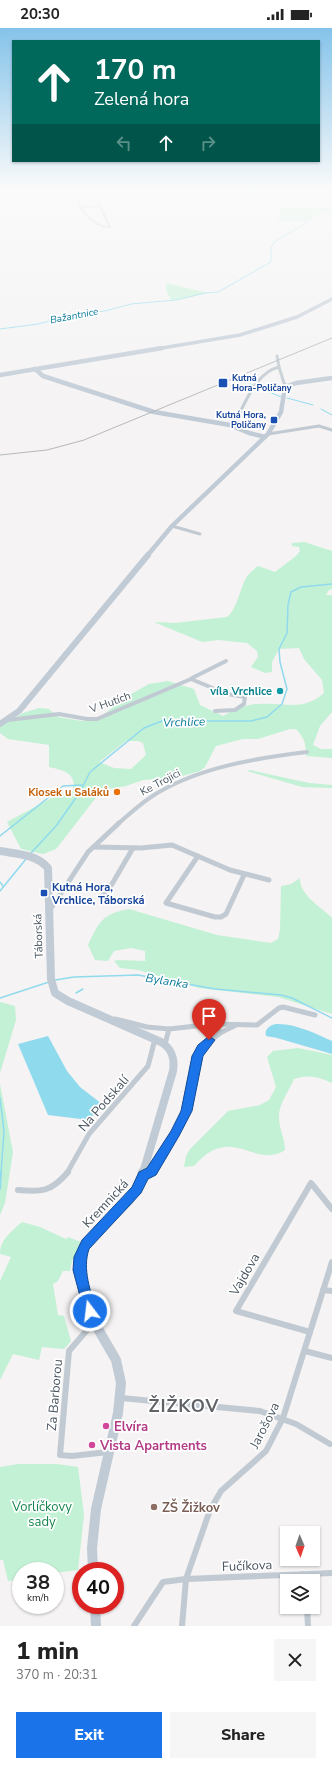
<!DOCTYPE html>
<meta charset="utf-8">
<style>
body{margin:0;font-family:"Nunito Sans",sans-serif;background:#f6f6f6;color:#222;height:100vh;display:flex;flex-direction:column;font-size:15px;white-space:nowrap}
*{box-sizing:border-box;margin:0}
p{font-size:13px;color:#767676}
.icon{flex:none;width:22px;height:22px;fill:none;stroke:currentColor;stroke-width:2;stroke-linecap:round;stroke-linejoin:round}
.map{position:relative;height:1598px;overflow:hidden}
.side{display:flex;flex-direction:column;background:#fff;flex:1}
.side>*{flex:none}
.guide{position:absolute;left:12px;top:12px;width:308px;height:122px;border-radius:0px;box-shadow:0 1px 3px #0004;background:#00695c;color:#fff;overflow:hidden}
.needle{width:26px;rotate:178deg}
.fabs{position:absolute;left:280px;top:1498px;display:grid;gap:8px}
.fabs a{display:grid;place-items:center;width:40px;height:40px;border-radius:0px;background:#fff;box-shadow:0 1px 3px #0004;font-size:20px}
.speed{position:absolute;left:12px;top:1534px;display:flex;gap:8px;font-size:20px;font-weight:700;text-align:center}
.speed>*{display:grid;place-content:center;width:52px;height:52px;border-radius:50%;background:#fff;box-shadow:0 1px 3px #0004;line-height:1}
.speed small{font-size:10px;font-weight:400}
.speed .limit{border:6px solid #d22;background:#fff;color:#111}
.pin{position:absolute;display:grid;place-items:center;width:34px;height:34px;color:#fff;margin:-41px -17px;border-radius:50% 50% 50% 0;rotate:-45deg;box-shadow:0 0 4px #0007}
.pin .icon{rotate:45deg}
.me{position:absolute;width:44px;margin:-22px;rotate:345deg;stroke-linejoin:round;filter:drop-shadow(0 0 3px #0008)}
.turn{display:flex;align-items:center;gap:14px;height:84px;padding:0 16px;font-size:18px}
.turn .icon{width:52px;height:52px;stroke-width:2.5}
.turn b{display:block;font-size:28px;line-height:34px}
.lanes{display:flex;align-items:center;height:38px;padding:0 16px;background:#0003;justify-content:center;gap:20px;direction:ltr}
.lanes .off{opacity:.35}
.round{display:grid;place-items:center;flex:none;width:42px;height:42px;border-radius:0px;background:#f6f6f6}
.head{display:flex;align-items:center;justify-content:space-between;height:68px;padding:0 16px}
h1{font-size:24px;font-weight:800;line-height:30px}
.primary-button{display:flex;gap:8px;margin-top:auto;padding:8px 16px}
.primary-button a{flex:1;height:46px;border-radius:0px;background:#1a73e8;color:#fff;font-size:16px;font-weight:800;line-height:46px;text-align:center}
.primary-button a+a{background:#f6f6f6;color:#222}
.status{display:flex;justify-content:space-between;align-items:center;height:28px;padding:0 20px;background:#fff;direction:ltr}
.status svg{height:11px;fill:currentColor}
.map>svg:first-child{display:block}
.green{fill:#c3f1d5;fill-rule:evenodd}
.water{fill:#90daee}
.lines{fill:none;stroke-linecap:round;stroke-linejoin:round}
.stream-far2{stroke:#90daee;stroke-width:1}
.stream-far1{stroke:#90daee;stroke-width:1.5}
.stream{stroke:#90daee;stroke-width:2}
.street-far4{stroke:#c1cad2;stroke-width:2.5}
.street-far3{stroke:#c1cad2;stroke-width:3}
.street-far2{stroke:#c1cad2;stroke-width:4}
.street-far1{stroke:#c1cad2;stroke-width:5}
.street{stroke:#c1cad2;stroke-width:6}
.secondary-far4{stroke:#c1cbd6;stroke-width:3.5}
.secondary-far3{stroke:#c1cbd6;stroke-width:4.5}
.secondary-far2{stroke:#c1cbd6;stroke-width:6}
.secondary-far1{stroke:#c1cbd6;stroke-width:8}
.secondary{stroke:#c1cbd6;stroke-width:10}
.rail{stroke:#b5b8bd;stroke-width:1}
.route{fill:#1a73e8;stroke:#114b97}
.transit-dot{fill:#1a4fb4;stroke:#fff;stroke-width:1.5}
.culture-dot{fill:#0f9aa8;stroke:#fff;stroke-width:1.5}
.food-dot{fill:#e8710a;stroke:#fff;stroke-width:1.5}
.hotel-dot{fill:#d1479c;stroke:#fff;stroke-width:1.5}
.education-dot{fill:#8d6e63;stroke:#fff;stroke-width:1.5}
.labels{text-anchor:middle;stroke-width:3.5;stroke-linejoin:round;paint-order:stroke}
.far-transit-label{font-size:9px;font-weight:bold;fill:#164399;stroke:#fff;text-anchor:start}
.far-water-label{font-size:10px;font-style:italic;fill:#0c7c9b;stroke:#fff}
.culture-label{font-size:11px;font-weight:bold;fill:#0d838f;stroke:#fff;text-anchor:end}
.street-label{font-size:11px;fill:#4a5661;stroke:#fff}
.food-label{font-size:11px;font-weight:bold;fill:#c56008;stroke:#fff;text-anchor:end}
.transit-label{font-size:11px;font-weight:bold;fill:#164399;stroke:#fff;text-anchor:start}
.water-label{font-size:12px;font-style:italic;fill:#0c7c9b;stroke:#fff}
.near-street-label{font-size:13px;fill:#4a5661;stroke:#fff}
.near-hotel-label{font-size:13px;font-weight:bold;fill:#b23c85;stroke:#fff;text-anchor:start}
.near-park-label{font-size:13px;fill:#17864f;stroke:#fff}
.near-education-label{font-size:13px;font-weight:bold;fill:#785e54;stroke:#fff;text-anchor:start}
.near-district-label{font-size:18px;font-weight:bold;letter-spacing:1px;fill:#5f6368;stroke:#fff}
</style>
<div class="status"><b>20:30</b><svg viewBox="0 0 49 12"><path d="M0 12V9h3v3zM5 12V6h3v6zM10 12V3h3v9zM15 12V0h3v12zM26 1h20v11H26zM47 4h2v5h-2z"/></svg></div>
<div class="map">
<svg width="332" height="1598" viewBox="0 0 332 1598">
<rect width="100%" height="100%" fill="#f5f3f3"/>
<g class="green">
<path d="M281 180H332V184L315 186 310 193H278Z"/>
<path d="M166 255 208 265 183 271 171 272 166 262Z"/>
<path d="M304 514 332 523V561L329 562 326 567H332V684L320 698 313 717 321 721H332V730L306 728C306 716 305 711 296 701H290L258 711H243L216 718 205 739 200 743 179 749 143 752 126 758 102 762 56 821 43 826 21 821 7 794 57 767 67 766 73 762C77 745 63 742 49 739V717L8 711 0 705V699L23 685 39 680 49 681 58 689 82 693 96 692 131 666 149 656 168 653 194 661 200 677 223 688C234 682 247 676 259 676 284 674 303 684 324 665L322 652 304 631 299 620 279 621 272 634V644L265 645 251 639 258 629 257 623 247 615 218 612 202 614 154 594 175 595 227 589C236 583 240 562 245 552 248 546 253 542 258 538L275 544 296 528 300 523 299 519 292 518V515ZM126 713H138L143 715 146 727 131 741 114 740 99 734Z"/>
<path d="M250 742 309 755 332 757V760L302 759 247 743Z"/>
<path d="M300 850C299 867 321 879 332 890V986L278 969 199 960 138 942 120 940 114 933 118 932 145 933V923L131 920 114 923 108 933 95 932 88 917C99 894 102 886 129 881L217 907 271 915 278 911 280 902 281 858 291 856Z"/>
<path d="M0 974 15 978 16 992 0 1045Z"/>
<path d="M298 1020 332 1027V1055C319 1049 309 1046 294 1051 289 1063 278 1077 279 1090 279 1101 285 1111 285 1122 254 1142 232 1094 194 1138L184 1139 186 1128 190 1121 228 1083 260 1077 269 1072 276 1059 267 1029 273 1023Z"/>
<path d="M0 1056 13 1124 5 1175 0 1187Z"/>
<path d="M22 1194 40 1199 66 1211 68 1209 81 1214 72 1233 70 1243H63L58 1253 53 1256 58 1287 64 1288 71 1313 64 1321 42 1319 39 1332 13 1326 0 1352V1253L11 1229 0 1226C0 1211 12 1203 22 1194Z"/>
<path d="M18 1436H57L78 1439 84 1487 78 1542 55 1545V1543H21V1551L8 1553 3 1532H0V1439Z"/>
</g>
<g class="water">
<path d="M276 996C294 995 315 1005 332 1013V1026L277 1010 266 1008C264 1001 270 997 276 996Z"/>
<path d="M48 1008 67 1043 80 1059 102 1076 89 1092 48 1087 18 1016Z"/>
</g>
<g class="lines">
<g class="stream-far2">
<path d="M0 301 38 296 73 287 105 283 131 276 176 272 205 265 218 264 271 234V220L274 214 308 194"/>
<path d="M250 356 281 369"/>
<path d="M287 370 313 377"/>
<path d="M321 381 332 387"/>
</g>
<g class="stream-far1">
<path d="M0 808 63 758 82 757"/>
<path d="M31 825 56 798 80 764 90 744 144 700 162 693H251L267 689 282 676 287 661 280 634 279 621 287 605 288 577 291 564 301 559 332 556"/>
<path d="M0 854 3 858"/>
<path d="M0 863 26 831"/>
<path d="M55 952 74 949 138 947 215 961 281 967 292 970 332 990"/>
<path d="M76 965 83 961"/>
<path d="M0 970 49 954"/>
<path d="M0 1070 4 1103 1 1145"/>
</g>
<path class="stream" d="M0 1161 1 1144"/>
<g class="street-far4">
<path d="M75 161C77 179 91 199 110 199L98 174"/>
<path d="M80 179 100 178"/>
</g>
<g class="street-far3">
<path d="M277 328 279 339"/>
<path d="M230 397 234 395C246 375 255 345 279 339L284 355 287 358"/>
<path d="M268 406 319 398 332 402"/>
<path d="M172 498 200 506"/>
</g>
<g class="street-far2">
<path d="M192 650 226 633"/>
<path d="M8 692 59 686 87 691H97L191 651 227 666 245 669 244 676 235 682 215 683"/>
<path d="M118 796C128 787 139 777 151 769 195 740 256 730 307 724"/>
</g>
<g class="street-far1">
<path d="M95 819 141 820 172 817 230 842 269 852"/>
<path d="M198 828 166 875 215 889H221L226 886 244 847"/>
<path d="M101 870 112 856 133 820"/>
<path d="M50 882 88 824 119 795"/>
<path d="M115 991 147 999 169 1001"/>
<path d="M220 1005 236 997"/>
<path d="M165 1016 169 1001 214 996 257 997 279 980 283 979 315 987"/>
<path d="M67 1145 89 1106 148 1038 155 1011"/>
<path d="M148 1145 151 1144 187 1083 193 1057 194 1040 202 1020 220 1005 214 996"/>
</g>
<g class="street">
<path d="M143 1148 150 1144"/>
<path d="M18 1162C42 1164 51 1164 68 1144"/>
<path d="M323 1262 332 1263"/>
<path d="M94 1294 69 1323 60 1427 72 1428 108 1424"/>
<path d="M310 1304 236 1283 311 1155 332 1181"/>
<path d="M305 1323 332 1330"/>
<path d="M121 1370 260 1383 296 1396 330 1416"/>
<path d="M303 1546 304 1553"/>
<path d="M307 1579 308 1598"/>
<path d="M134 1598 163 1554 186 1551 332 1545"/>
<path d="M182 1598 186 1551 210 1482 221 1463 266 1423 283 1390 332 1234"/>
</g>
<path class="secondary-far4" d="M156 321 240 307 297 289 332 271"/>
<g class="secondary-far3">
<path d="M35 341 43 348 154 384 230 397 249 405 265 409"/>
<path d="M0 347 162 320"/>
<path d="M147 528 172 498 268 406 281 384 285 359 296 355 332 350"/>
</g>
<path class="secondary-far2" d="M0 696 19 683 148 527"/>
<path class="secondary-far1" d="M0 823C17 826 36 826 48 840L51 951 55 965 68 973 161 1014C172 1021 175 1030 173 1043L143 1145"/>
<g class="secondary">
<path d="M93 1543 92 1520 96 1481 118 1385 121 1355 116 1332 94 1294 90 1283 80 1242V1229L86 1216 130 1171 139 1158 143 1144"/>
<path d="M95 1577 96 1598"/>
</g>
<path class="rail" d="M0 427 47 422 84 412 332 310"/>
</g>
<linearGradient id="sky" x2="0" y2="1"><stop stop-color="#85c3ea"/><stop offset="0.42" stop-color="#fafafa"/><stop offset="1" stop-color="#fafafa" stop-opacity="0"/></linearGradient>
<rect width="332" height="385" fill="url(#sky)"/>
<path class="route" d="M209 1008 215 1012 203 1028 192 1083 179 1108 156 1147 148 1151 141 1165 89 1221C82 1242 91 1263 96 1283L94 1287 90 1289 85 1287 73 1242 74 1229 82 1212 132 1159 139 1144 147 1140 171 1103 181 1083 192 1028 198 1017Z"/>
<g class="transit-dot">
<rect x="218" y="350" width="10" height="10" rx="2"/>
<rect x="270" y="388" width="8" height="8" rx="2"/>
<rect x="40" y="861" width="8" height="8" rx="2"/>
</g>
<circle class="culture-dot" cx="280" cy="663" r="4"/>
<circle class="food-dot" cx="117" cy="764" r="4"/>
<g class="hotel-dot">
<circle cx="106" cy="1398" r="4"/>
<circle cx="92" cy="1417" r="4"/>
</g>
<circle class="education-dot" cx="154" cy="1479" r="4"/>
<g class="labels">
<g class="far-transit-label">
<text x="232" y="353">Kutná<tspan x="232" dy="10">Hora-Poličany</tspan></text>
<text x="266" y="390" text-anchor="end">Kutná Hora,<tspan x="266" dy="10">Poličany</tspan></text>
</g>
<g class="far-water-label">
<text transform="translate(74 287) rotate(-11)" y="4">Bažantnice</text>
</g>
<g class="culture-label">
<text x="272" y="667">víla Vrchlice</text>
</g>
<g class="street-label">
<text transform="translate(110 674) rotate(-20)" y="4">V Hutích</text>
<text transform="translate(160 754) rotate(-28)" y="4">Ke Trojici</text>
<text transform="translate(38 908) rotate(-92)" y="4">Táborská</text>
</g>
<g class="food-label">
<text x="109" y="768">Kiosek u Saláků</text>
</g>
<g class="transit-label">
<text x="52" y="863">Kutná Hora,<tspan x="52" dy="13">Vrchlice, Táborská</tspan></text>
</g>
<g class="water-label">
<text transform="translate(184 694) rotate(-2)" y="4">Vrchlice</text>
<text transform="translate(167 953) rotate(9)" y="4">Bylanka</text>
</g>
<g class="near-street-label">
<text transform="translate(103 1075) rotate(-49)" y="5">Na Podskalí</text>
<text transform="translate(105 1175) rotate(-47)" y="5">Kremnická</text>
<text transform="translate(244 1246) rotate(-60)" y="5">Vajdova</text>
<text transform="translate(54 1367) rotate(-85)" y="5">Za Barborou</text>
<text transform="translate(264 1397) rotate(-63)" y="5">Jarošova</text>
<text transform="translate(247 1537) rotate(-2)" y="5">Fučíkova</text>
</g>
<g class="near-hotel-label">
<text x="114" y="1403">Elvíra</text>
<text x="100" y="1422">Vista Apartments</text>
</g>
<g class="near-park-label">
<text x="42" y="1483">Vorlíčkovy<tspan x="42" dy="15">sady</tspan></text>
</g>
<g class="near-education-label">
<text x="162" y="1484">ZŠ Žižkov</text>
</g>
<g class="near-district-label">
<text x="184" y="1384">ŽIŽKOV</text>
</g>
</g>
</svg>
<div class="fabs">
<a><svg class="needle" viewBox="-14 -14 28 28"><path d="M0-13l5 13h-10z" fill="#e53935"/><path d="M0 13l5-13h-10z" fill="#767676"/></svg></a>
<a><svg class="icon" aria-label="layers" viewBox="0 0 24 24"><path d="M12 4l9 5-9 5-9-5zM3 14l9 5 9-5"/></svg></a>
</div>
<div class="speed"><div>38<small>km/h</small></div><div class="limit">40</div></div>
<div class="pin" style="left:209px;top:1012px;background:#d93025"><svg class="icon" aria-label="arrive" viewBox="0 0 24 24"><path d="M6 21V4h12l-3 4 3 4H6"/></svg></div>
<svg class="me" style="left:90px;top:1283px" viewBox="-20 -20 40 40"><circle r="17" fill="#1a73e8" stroke="#fff" stroke-width="3"/><path d="M0-11L8 9 0 5-8 9z" fill="#fff"/></svg>
<div class="guide">
<div class="turn"><svg class="icon" aria-label="ahead" viewBox="0 0 24 24"><path d="M12 20V5M6 11l6-6 6 6"/></svg><div><b>170 m</b>Zelená hora</div></div>
<div class="lanes"><svg class="icon off" aria-label="left" viewBox="0 0 24 24"><path d="M17 20v-9H6M10 6l-5 5 5 5"/></svg><svg class="icon" aria-label="ahead" viewBox="0 0 24 24"><path d="M12 20V5M6 11l6-6 6 6"/></svg><svg class="icon off" aria-label="right" viewBox="0 0 24 24"><path d="M7 20v-9h11M14 6l5 5-5 5"/></svg></div>
</div>
</div>
<section class="side">
<div class="head"><div><h1>1 min</h1><p>370 m · 20:31</p></div><a class="round"><svg class="icon" aria-label="close" viewBox="0 0 24 24"><path d="M6 6l12 12M18 6L6 18"/></svg></a></div>
<div class="primary-button"><a>Exit</a><a>Share</a></div>
</section>
